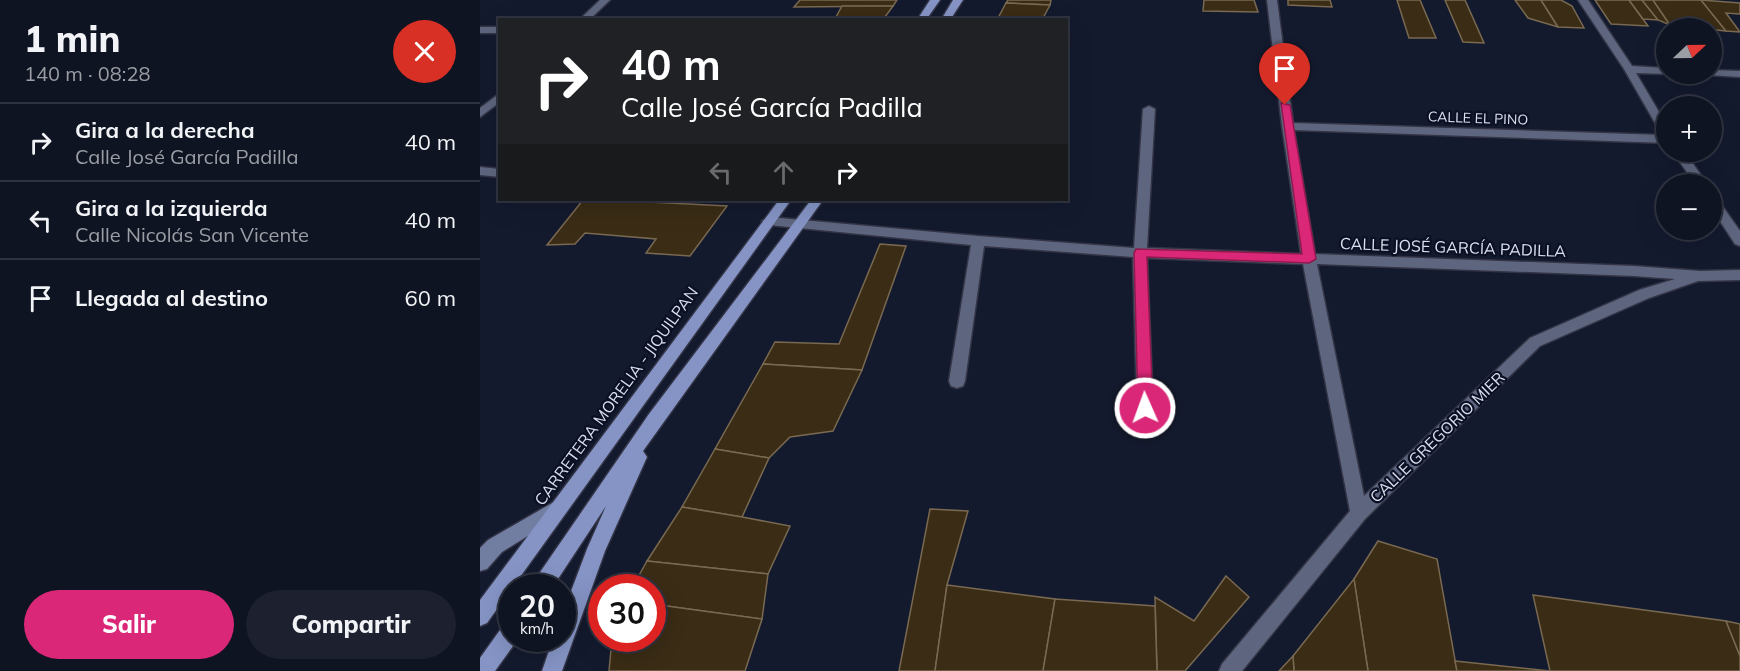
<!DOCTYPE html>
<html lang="es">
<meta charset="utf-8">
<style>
body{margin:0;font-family:Mulish,sans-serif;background:#1d212f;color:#f1f3f6;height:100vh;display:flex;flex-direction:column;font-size:22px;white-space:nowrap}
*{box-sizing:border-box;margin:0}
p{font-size:20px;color:#9b9ea5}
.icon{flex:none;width:33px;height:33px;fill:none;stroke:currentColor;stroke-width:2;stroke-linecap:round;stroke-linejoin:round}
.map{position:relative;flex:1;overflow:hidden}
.side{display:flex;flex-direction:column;background:#0f1422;width:480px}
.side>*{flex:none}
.guide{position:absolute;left:18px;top:18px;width:570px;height:183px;border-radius:0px;box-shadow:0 6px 24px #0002,0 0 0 2px #2f3340;background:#202124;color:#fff;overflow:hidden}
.needle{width:39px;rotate:68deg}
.fabs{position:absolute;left:1176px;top:18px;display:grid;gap:12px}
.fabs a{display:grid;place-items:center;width:66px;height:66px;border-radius:50%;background:#0f1422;box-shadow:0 6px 24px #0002,0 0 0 2px #2f3340;font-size:30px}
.speed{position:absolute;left:18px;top:574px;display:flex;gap:12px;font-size:30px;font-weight:700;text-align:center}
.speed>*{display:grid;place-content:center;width:78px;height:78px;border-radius:50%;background:#0f1422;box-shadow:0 6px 24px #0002,0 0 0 2px #2f3340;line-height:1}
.speed small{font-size:15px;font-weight:400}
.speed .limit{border:9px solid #d22;background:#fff;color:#111}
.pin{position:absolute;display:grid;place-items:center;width:51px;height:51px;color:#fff;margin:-62px -26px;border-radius:50% 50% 50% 0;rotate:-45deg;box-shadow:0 0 6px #0007}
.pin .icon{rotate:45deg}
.me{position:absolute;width:66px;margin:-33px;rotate:358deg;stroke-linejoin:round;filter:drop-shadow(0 0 4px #0008)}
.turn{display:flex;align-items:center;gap:21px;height:126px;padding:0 24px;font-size:27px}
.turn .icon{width:78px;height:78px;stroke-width:2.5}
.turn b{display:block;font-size:42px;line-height:51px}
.lanes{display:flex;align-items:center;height:57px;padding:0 24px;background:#0003;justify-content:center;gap:30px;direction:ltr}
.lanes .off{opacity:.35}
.round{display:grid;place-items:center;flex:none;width:63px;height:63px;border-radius:32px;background:#1d212f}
.summary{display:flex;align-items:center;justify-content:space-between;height:102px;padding:0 24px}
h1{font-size:36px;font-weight:800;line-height:45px}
.action{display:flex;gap:12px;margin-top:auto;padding:12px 24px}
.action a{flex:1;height:69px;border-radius:36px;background:#db2777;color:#fff;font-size:24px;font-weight:800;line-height:69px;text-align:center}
.action a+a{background:#1d212f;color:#f1f3f6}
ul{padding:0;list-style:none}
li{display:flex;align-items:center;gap:18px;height:78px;padding:0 24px;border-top:2px solid #2f3340}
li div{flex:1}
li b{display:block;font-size:22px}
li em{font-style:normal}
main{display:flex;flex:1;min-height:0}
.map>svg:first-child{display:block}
.building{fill:#3a2c15;stroke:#796951;stroke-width:1.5}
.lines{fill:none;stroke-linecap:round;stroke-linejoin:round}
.street-casing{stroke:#333446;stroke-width:3}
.secondary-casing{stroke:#333446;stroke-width:3}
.primary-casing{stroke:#333446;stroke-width:3}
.street{fill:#5e667f;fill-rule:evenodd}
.secondary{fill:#727da2;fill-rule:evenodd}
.primary{fill:#8594c5;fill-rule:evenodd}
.route{fill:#db2777;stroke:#8e194d;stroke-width:1.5}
.labels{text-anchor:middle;stroke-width:4.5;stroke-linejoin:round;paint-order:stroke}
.far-street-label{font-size:14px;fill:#dbe0ef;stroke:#0b1024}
.street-label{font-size:16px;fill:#dbe0ef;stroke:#0b1024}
</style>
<main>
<section class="side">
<div class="summary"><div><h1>1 min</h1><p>140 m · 08:28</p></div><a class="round" style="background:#d93025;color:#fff"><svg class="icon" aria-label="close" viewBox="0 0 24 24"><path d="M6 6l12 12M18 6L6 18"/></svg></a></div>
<ul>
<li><svg class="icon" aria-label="right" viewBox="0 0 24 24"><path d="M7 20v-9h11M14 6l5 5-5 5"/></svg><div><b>Gira a la derecha</b><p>Calle José García Padilla</p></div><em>40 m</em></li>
<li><svg class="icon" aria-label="left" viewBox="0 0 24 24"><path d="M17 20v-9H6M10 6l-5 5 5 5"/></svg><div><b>Gira a la izquierda</b><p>Calle Nicolás San Vicente</p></div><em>40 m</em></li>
<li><svg class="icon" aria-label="arrive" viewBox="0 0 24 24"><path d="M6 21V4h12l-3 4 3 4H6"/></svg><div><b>Llegada al destino</b></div><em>60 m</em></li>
</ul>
<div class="action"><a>Salir</a><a>Compartir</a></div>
</section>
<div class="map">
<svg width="1260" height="671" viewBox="0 0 1260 671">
<rect width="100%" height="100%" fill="#141a2e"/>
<g class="building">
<path d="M320 0H417L413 6 314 7Z"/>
<path d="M528 0H571L570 5 526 3Z"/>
<path d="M724 0H774L778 12 723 11Z"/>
<path d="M808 0H850L852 7 808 5Z"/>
<path d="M917 0H940L956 38H929Z"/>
<path d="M965 0H985L1004 43 983 42Z"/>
<path d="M1035 0H1061L1078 27 1048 18Z"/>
<path d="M1061 0H1081L1092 6 1104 28 1078 27Z"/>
<path d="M1115 0H1149L1168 26 1131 24Z"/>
<path d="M1149 0H1162L1178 20 1163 19Z"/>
<path d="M1162 0H1173L1190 25 1178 20Z"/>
<path d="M1173 0H1221L1246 31 1190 25Z"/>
<path d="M1221 0 1260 3V14L1246 13 1260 32 1246 31Z"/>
<path d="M526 3 570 5 562 20H517Z"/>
<path d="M362 6H413L405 17H356Z"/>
<path d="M103 200H130L247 206 210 256 166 253 176 239 105 233 95 244 67 245Z"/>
<path d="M400 244 426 246 382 370 283 364 295 342 359 344Z"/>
<path d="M283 364 382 370 353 431 310 437 289 458 235 449Z"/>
<path d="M235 449 289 458 262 517 202 507Z"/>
<path d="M202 507 262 517 310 526 288 574 167 561Z"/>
<path d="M450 509 488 511 467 585 455 671H419Z"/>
<path d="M898 541 957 559 977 671H888L874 579Z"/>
<path d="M167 561 288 574 282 619 172 604V588H152Z"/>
<path d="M746 576 769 597 705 671H677L675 597 714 621Z"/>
<path d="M874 579 888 671H814L813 656Z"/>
<path d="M467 585 575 599 563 671H455Z"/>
<path d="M1053 595 1246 621 1260 656V671H1070Z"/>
<path d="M575 599 675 606 677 671H563Z"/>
<path d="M172 604 282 619 265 671H129L132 639H172Z"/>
<path d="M1246 621 1260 624V656Z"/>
<path d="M813 656 814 671H799Z"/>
<path d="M975 661 1070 671H977Z"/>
</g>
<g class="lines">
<g class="street-casing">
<g id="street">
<path d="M120 0H130L109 20H99Z"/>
<path d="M787 0H797L813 123 1182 135 1144 69 1098 0H1108L1152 66 1186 68V74H1189H1186L1156 73 1186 124V143L814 130 835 254 1154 266 1220 271 1260 270V280L1218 281 1169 298 1060 346 885 519 762 671H739L742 664 870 511 823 264 667 258 673 408 671 413 665 415 659 413 657 408 653 257 504 246 485 381 483 386 477 388 471 386 469 381 491 245 289 225 282 221 289 217 498 236 654 248 663 109 669 106 675 109 667 248 821 254 802 126ZM837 264 1154 276 1195 279 1159 290 1050 338 884 496Z"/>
<rect x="0" y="27" width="20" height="6"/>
<path d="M1232 70 1260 71V77L1228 75 1227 74H1232Z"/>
<path d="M20 93V102L0 117V108Z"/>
<path d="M1193 152H1205L1227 184H1215Z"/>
<path d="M0 167 20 169V177L0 175Z"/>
<path d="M1232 196 1236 197 1260 231V246L1255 244 1232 209Z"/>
</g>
</g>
<g class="secondary-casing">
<path id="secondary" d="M79 499 85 501 88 507 85 513 22 552 7 569 0 571V548L8 540Z"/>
</g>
<g class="primary-casing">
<g id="primary">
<path d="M450 0H460L446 20H437Z"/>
<path d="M473 0H483L470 20H461Z"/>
<path d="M299 200H311L7 623 0 626V600Z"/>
<path d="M331 200H343L163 451 167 457 125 551 82 671H62L73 639H82V615L107 549 126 506 72 588H51L54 581 169 414Z"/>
<path d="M32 620V639H38L15 671H0V658L25 623Z"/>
</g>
</g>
<use href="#street" class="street"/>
<use href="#secondary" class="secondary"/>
<use href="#primary" class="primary"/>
</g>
<path class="route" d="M801 103 810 105 836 259 829 263 667 257 673 408 670 412 665 414 660 412 658 408 654 253 656 249 822 254Z"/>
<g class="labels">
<g class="far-street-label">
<text transform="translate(998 118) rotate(2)" y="5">CALLE EL PINO</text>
</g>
<g class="street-label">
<text transform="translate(973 247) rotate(2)" y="6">CALLE JOSÉ GARCÍA PADILLA</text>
<text transform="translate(136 396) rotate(-54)" y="6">CARRETERA MORELIA - JIQUILPAN</text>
<text transform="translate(957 437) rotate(-44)" y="6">CALLE GREGORIO MIER</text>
</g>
</g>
</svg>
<div class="fabs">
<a><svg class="needle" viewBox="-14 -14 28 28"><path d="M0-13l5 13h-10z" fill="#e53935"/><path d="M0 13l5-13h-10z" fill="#9b9ea5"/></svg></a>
<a>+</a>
<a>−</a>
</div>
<div class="speed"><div>20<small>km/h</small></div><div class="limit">30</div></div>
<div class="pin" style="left:805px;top:105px;background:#d93025"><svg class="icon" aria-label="arrive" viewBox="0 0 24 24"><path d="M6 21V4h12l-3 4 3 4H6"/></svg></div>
<svg class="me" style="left:665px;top:408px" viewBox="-20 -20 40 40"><circle r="17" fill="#db2777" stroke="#fff" stroke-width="3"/><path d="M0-11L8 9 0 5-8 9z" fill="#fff"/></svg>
<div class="guide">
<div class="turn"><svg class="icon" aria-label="right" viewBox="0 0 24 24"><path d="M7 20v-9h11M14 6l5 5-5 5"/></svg><div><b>40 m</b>Calle José García Padilla</div></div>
<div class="lanes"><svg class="icon off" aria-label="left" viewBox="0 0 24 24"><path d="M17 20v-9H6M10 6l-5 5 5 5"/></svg><svg class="icon off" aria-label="ahead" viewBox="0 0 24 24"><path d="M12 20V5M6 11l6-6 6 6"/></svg><svg class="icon" aria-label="right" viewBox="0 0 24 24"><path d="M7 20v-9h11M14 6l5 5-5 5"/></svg></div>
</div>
</div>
</main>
